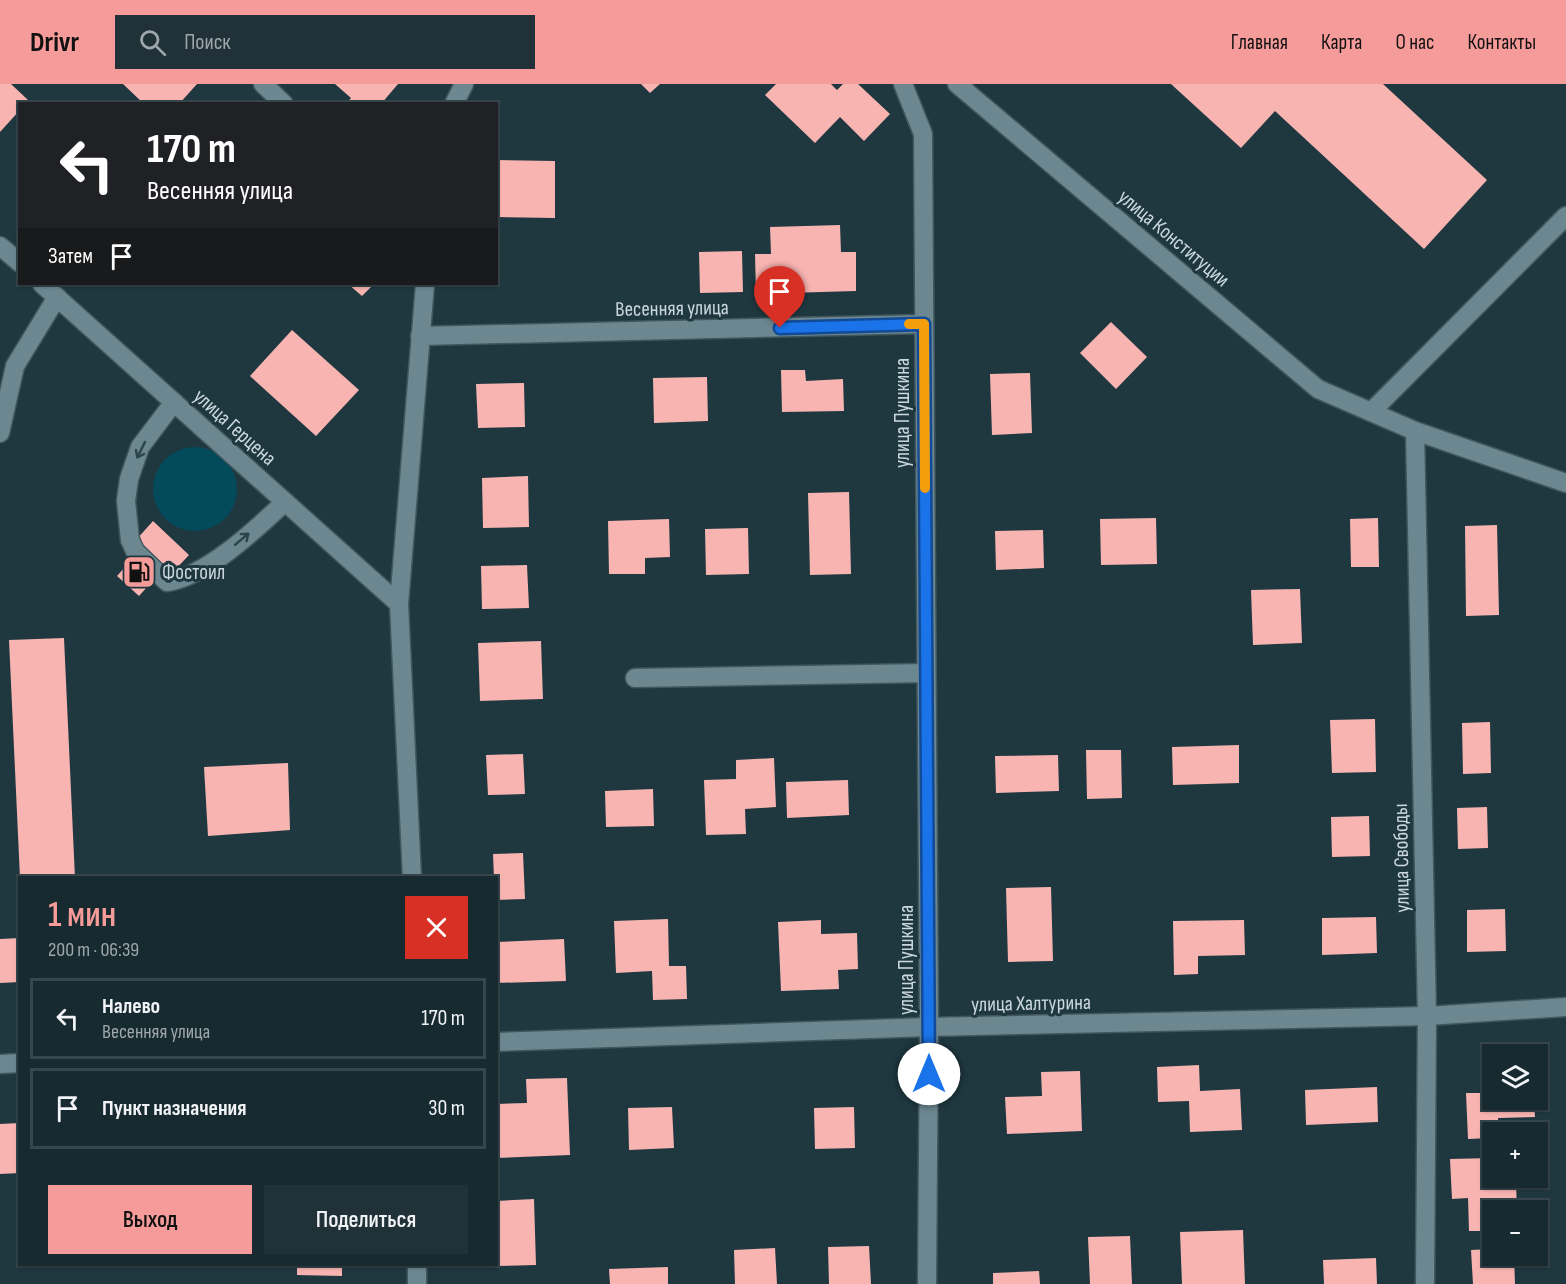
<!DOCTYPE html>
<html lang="ru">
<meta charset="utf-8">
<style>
body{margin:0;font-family:"Sofia Sans Condensed",sans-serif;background:#203238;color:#f1f3f6;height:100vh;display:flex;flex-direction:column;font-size:22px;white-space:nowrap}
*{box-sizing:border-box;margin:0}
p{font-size:20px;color:#9ea7ab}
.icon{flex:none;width:33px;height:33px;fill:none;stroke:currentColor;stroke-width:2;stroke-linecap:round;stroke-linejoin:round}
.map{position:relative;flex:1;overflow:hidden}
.side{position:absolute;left:18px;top:792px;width:480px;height:390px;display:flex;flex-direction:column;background:#172a30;border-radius:0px;box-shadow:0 2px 4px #0004,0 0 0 2px #36464c}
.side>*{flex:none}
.hud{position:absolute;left:18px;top:18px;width:480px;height:183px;border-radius:0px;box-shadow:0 2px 4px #0004,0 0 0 2px #36464c;background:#202124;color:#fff;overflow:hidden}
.buttons{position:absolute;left:1482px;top:960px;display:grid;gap:12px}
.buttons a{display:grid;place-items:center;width:66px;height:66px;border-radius:0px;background:#172a30;box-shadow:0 2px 4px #0004,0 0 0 2px #36464c;font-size:30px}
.pin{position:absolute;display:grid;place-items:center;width:51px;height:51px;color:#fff;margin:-62px -26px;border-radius:50% 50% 50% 0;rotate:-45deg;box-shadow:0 0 6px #0007}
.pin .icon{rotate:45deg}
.me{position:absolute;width:66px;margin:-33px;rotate:0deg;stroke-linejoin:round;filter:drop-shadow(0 0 4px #0008)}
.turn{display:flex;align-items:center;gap:21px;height:126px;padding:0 30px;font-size:27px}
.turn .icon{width:78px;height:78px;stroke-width:2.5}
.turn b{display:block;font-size:42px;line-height:51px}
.then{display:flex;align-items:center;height:57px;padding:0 30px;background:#0003;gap:12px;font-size:22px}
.round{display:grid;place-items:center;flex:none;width:63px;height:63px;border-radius:0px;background:#203238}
.overview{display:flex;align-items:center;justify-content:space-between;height:102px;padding:0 30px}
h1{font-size:36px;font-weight:600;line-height:45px;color:#f59b99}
.button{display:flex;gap:12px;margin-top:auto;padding:12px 30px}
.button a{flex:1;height:69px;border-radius:0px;background:#f59b99;color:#111;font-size:24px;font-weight:600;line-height:69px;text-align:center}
.button a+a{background:#203238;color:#f1f3f6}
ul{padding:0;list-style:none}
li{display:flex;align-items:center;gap:18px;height:81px;margin:0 12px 9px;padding:0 18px;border:3px solid #36464c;border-radius:0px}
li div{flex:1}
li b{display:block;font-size:22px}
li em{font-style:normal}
header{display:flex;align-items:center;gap:36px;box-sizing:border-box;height:84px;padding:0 30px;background:#f59b99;color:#111}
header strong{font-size:28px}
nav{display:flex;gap:33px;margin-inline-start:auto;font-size:21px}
.search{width:420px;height:54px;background:#203238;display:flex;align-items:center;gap:15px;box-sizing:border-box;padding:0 21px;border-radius:0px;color:#9ea7ab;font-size:22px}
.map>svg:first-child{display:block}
.grass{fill:#034a5b}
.building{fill:#f8b4b1}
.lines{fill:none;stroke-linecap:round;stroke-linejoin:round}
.minor-casing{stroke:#41565d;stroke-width:21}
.minor{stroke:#6c8790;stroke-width:18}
.oneway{stroke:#2b444c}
.route-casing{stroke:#114b97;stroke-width:15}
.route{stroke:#1a73e8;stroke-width:10}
.slow{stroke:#f59e0b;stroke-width:10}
.labels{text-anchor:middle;stroke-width:6;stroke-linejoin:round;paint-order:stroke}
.street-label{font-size:21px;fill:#cad8dd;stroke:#1f3840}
.poi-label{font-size:21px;fill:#cad8dd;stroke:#1f3840;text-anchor:start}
</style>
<header>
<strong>Drivr</strong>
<div class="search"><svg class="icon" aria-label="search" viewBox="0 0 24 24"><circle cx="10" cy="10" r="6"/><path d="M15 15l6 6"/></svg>Поиск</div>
<nav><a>Главная</a><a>Карта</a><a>О нас</a><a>Контакты</a></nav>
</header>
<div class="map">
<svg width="1566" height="1200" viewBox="0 0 1566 1200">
<rect width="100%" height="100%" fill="#1f3840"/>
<circle class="grass" cx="195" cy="405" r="42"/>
<g class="building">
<path d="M0 0H11L28 16 25 20H20V26L0 48Z"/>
<path d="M123 0H197L179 20H144Z"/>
<path d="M335 0H398L381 20H346L351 14Z"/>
<path d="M641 0H660L650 9Z"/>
<path d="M776 0H831L837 6 843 0H858L890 30 864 57 840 33 815 59 765 11Z"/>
<path d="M1171 0H1383L1487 96 1424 165 1275 27 1241 64Z"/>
<path d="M496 76 555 77V134L496 133Z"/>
<path d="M840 141 841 168H856V207L756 210 755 170H771L770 143Z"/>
<path d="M742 167 743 208 700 209 699 168Z"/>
<path d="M348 200H374L362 212Z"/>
<path d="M1111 238 1147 273 1116 305 1080 269Z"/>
<path d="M292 246 359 306 316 352 250 292Z"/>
<path d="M781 286H805L806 297 843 295 844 327 782 328Z"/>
<path d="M1030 289 1032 349 992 351 990 290Z"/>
<path d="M707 293 708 337 654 339 653 294Z"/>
<path d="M524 299 525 343 478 344 476 300Z"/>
<path d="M528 392 529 443 483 444 482 394Z"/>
<path d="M849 408 851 490 810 491 808 409Z"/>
<path d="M1156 434 1157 480 1101 481 1100 435Z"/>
<path d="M1378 434 1379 483H1351L1350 435Z"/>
<path d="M669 435 670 473 645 474V490H609L608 437Z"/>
<path d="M153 437 189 471 172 489 165 483 139 512 117 492 143 463 136 456Z"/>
<path d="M1497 441 1499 531 1466 532 1465 442Z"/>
<path d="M748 444 749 490 706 491 705 445Z"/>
<path d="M1043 446 1044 484 996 486 995 447Z"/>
<path d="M527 481 529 524 482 525 481 482Z"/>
<path d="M1300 505 1302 559 1253 561 1251 506Z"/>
<path d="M64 554 75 794H20L9 556Z"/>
<path d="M541 557 543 615 480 617 478 559Z"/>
<path d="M1375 635 1376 688 1332 689 1330 636Z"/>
<path d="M1490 638 1491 689 1463 690 1462 639Z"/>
<path d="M1239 661V699L1173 701 1172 663Z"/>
<path d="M1086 666H1121L1122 714 1087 715Z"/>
<path d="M523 670 525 710 488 711 486 671Z"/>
<path d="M1058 671 1059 707 996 709 995 672Z"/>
<path d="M774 674 776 723 745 725 746 750 706 751 704 696 736 695V676Z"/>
<path d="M288 679 290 746 208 752 204 683Z"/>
<path d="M848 696 849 731 787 734 786 698Z"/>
<path d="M653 705 654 742 606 743 605 707Z"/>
<path d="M1487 723 1488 764 1458 765 1457 724Z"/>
<path d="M1369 732 1370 772 1332 773 1331 733Z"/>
<path d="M523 769 525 815 496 816V794H494L493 770Z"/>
<path d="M1051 803 1053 877 1008 878 1006 804Z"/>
<path d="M1505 825 1506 867 1467 868V826Z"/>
<path d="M1376 833 1377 869 1322 871V834Z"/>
<path d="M668 835 669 882H686L687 915 653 916 652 887 616 889 614 837Z"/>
<path d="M821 836V850L857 849 858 885 838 886 839 905 781 907 778 838Z"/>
<path d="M1244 836 1245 871 1198 872V890L1174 891 1173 837Z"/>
<path d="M20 854V898L0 899V855Z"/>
<path d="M564 855 566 897 496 899V858Z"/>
<path d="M1199 981 1200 1007 1240 1005 1242 1046 1190 1048 1189 1017 1158 1018 1157 983Z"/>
<path d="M1080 987 1082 1047 1007 1050 1005 1013 1042 1012 1041 988Z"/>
<path d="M1486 987H1492V1016H1534L1535 1033 1498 1034 1499 1048H1492V1054L1468 1055 1466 1009H1487Z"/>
<path d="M567 994 570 1071 496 1074V1020L527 1019 526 995Z"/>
<path d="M1377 1003 1378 1038 1306 1041 1305 1006Z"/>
<path d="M672 1023 674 1064 629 1066 628 1024Z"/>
<path d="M854 1023 855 1064 815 1065 814 1024Z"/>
<path d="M20 1039V1089L0 1090V1040Z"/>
<path d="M1492 1074V1094H1507V1100H1516L1517 1126H1492V1147H1469L1468 1114 1452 1115 1450 1075Z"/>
<path d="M534 1115 536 1181 496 1182V1117Z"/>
<path d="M1243 1146 1245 1200H1182L1180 1148Z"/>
<path d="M1130 1152 1132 1200H1090L1088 1153Z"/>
<path d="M869 1162 871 1200H829L828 1163Z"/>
<path d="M775 1164 777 1200H735L734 1166Z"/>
<path d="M1492 1165V1172H1514L1515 1200H1473L1471 1166Z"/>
<path d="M1376 1174 1377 1200H1324L1323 1176Z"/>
<path d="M297 1180H342V1192L297 1191Z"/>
<path d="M668 1183V1200H610L609 1185Z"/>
<path d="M1039 1187 1040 1200H993V1189Z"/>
</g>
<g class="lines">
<g class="minor-casing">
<g id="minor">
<path d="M263 0 284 20"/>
<path d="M903 0 923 50 929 943 927 1200"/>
<path d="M957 0 1318 305 1415 347 1566 399"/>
<path d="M454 20 464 0"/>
<path d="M0 162 20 179"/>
<path d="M42 200 399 520"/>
<path d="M420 252 924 240"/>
<path d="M174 318 140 363 129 395 126 417 130 456 135 467 167 498C207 492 256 445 285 418"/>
<path d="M1371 328 1566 132"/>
<path d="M1415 347 1427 932 1425 1200"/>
<path d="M0 349 15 282 57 213"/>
<path d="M635 594 926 589"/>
<path d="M412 794 399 520 425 200"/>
<path d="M496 958 929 943 1427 932 1566 923"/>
<path d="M0 980 20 979"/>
<path d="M417 1200V1180"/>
</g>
</g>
<use href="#minor" class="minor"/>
</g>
<defs><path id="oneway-shaft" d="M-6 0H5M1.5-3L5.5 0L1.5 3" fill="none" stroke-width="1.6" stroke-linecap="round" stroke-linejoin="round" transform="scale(1.5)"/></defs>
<g class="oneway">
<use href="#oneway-shaft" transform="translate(141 366) rotate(116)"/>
<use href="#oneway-shaft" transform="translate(242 455) rotate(-40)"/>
</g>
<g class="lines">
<g class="route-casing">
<path id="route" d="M780 244 924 240 929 990"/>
</g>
<use href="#route" class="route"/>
<path class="slow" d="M909 240H924L925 404"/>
</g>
<defs>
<g id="fuel-square" transform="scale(1.725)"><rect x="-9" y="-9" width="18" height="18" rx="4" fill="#f59b99" stroke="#1f3840"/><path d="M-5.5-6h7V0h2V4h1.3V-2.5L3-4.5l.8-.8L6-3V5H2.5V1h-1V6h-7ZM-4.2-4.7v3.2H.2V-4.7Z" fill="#111"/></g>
</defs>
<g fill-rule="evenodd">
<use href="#fuel-square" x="139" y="488"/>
</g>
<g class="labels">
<g class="street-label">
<text transform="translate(1174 154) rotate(40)" y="7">улица Конституции</text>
<text transform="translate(672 224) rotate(-1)" y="7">Весенняя улица</text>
<text transform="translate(902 329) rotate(-90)" y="7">улица Пушкина</text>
<text transform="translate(235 343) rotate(42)" y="7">улица Герцена</text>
<text transform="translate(1401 774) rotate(-91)" y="7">улица Свободы</text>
<text transform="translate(906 876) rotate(-90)" y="7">улица Пушкина</text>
<text transform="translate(1031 919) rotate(-1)" y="7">улица Халтурина</text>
</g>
<g class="poi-label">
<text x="162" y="495">Фостоил</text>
</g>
</g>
</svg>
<div class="buttons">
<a><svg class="icon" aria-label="layers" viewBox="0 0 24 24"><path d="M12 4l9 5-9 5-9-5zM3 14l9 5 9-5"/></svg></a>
<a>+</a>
<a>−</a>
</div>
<div class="pin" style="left:780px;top:244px;background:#d93025"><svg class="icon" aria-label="arrive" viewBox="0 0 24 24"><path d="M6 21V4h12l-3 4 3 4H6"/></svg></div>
<svg class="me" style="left:929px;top:990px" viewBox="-20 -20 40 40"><circle r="19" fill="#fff"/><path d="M0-13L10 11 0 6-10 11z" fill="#1a73e8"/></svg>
<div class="hud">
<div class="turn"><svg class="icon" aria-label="left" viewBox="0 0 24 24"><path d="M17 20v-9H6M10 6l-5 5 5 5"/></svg><div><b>170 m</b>Весенняя улица</div></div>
<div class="then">Затем<svg class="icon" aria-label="arrive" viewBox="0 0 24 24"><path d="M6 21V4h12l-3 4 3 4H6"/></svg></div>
</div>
<section class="side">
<div class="overview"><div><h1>1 мин</h1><p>200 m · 06:39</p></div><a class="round" style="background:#d93025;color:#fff"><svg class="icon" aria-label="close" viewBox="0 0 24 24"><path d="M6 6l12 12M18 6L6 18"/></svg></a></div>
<ul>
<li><svg class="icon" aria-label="left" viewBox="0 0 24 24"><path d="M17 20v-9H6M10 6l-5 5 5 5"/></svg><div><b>Налево</b><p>Весенняя улица</p></div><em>170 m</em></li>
<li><svg class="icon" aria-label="arrive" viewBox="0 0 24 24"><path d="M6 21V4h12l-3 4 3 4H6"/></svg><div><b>Пункт назначения</b></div><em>30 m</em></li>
</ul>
<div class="button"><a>Выход</a><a>Поделиться</a></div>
</section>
</div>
